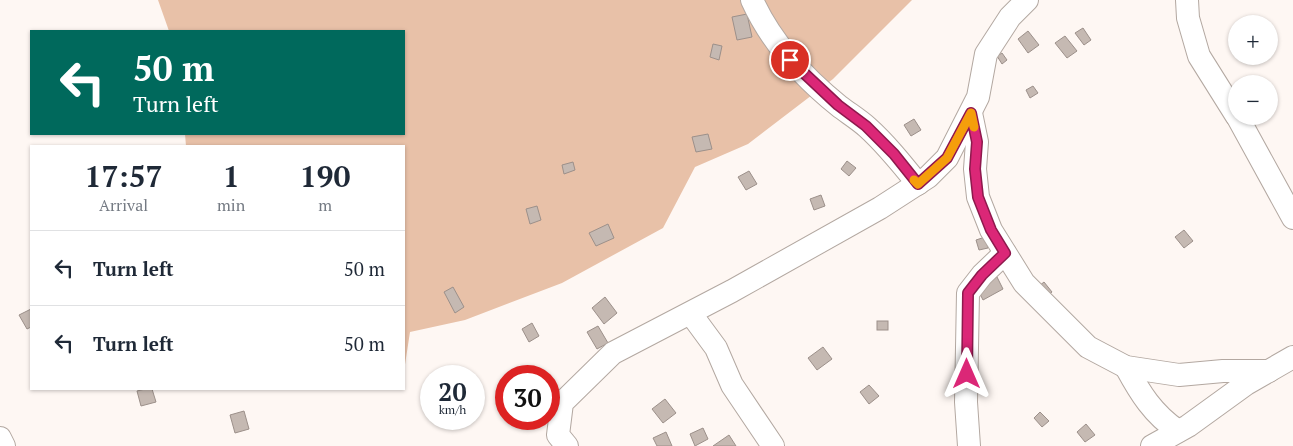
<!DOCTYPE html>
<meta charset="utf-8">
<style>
body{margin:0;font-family:"PT Serif",serif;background:#f6f6f7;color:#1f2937;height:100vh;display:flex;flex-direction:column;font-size:19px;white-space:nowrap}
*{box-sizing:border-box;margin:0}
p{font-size:16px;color:#747a83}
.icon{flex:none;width:28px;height:28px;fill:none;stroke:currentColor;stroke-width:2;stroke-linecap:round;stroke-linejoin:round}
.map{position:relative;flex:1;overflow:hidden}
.sheet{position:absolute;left:30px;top:145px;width:375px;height:245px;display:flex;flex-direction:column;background:#fff;border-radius:0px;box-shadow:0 1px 4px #0004}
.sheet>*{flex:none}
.top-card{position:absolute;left:30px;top:30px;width:375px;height:105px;border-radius:0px;box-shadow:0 1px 4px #0004;background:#00695c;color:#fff;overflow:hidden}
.tools{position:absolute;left:1228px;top:15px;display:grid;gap:10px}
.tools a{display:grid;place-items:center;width:50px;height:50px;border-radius:50%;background:#fff;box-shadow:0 1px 4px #0004;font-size:25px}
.speed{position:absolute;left:420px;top:365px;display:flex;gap:10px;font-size:25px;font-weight:700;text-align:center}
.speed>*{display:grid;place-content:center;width:65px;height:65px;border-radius:50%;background:#fff;box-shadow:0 1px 4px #0004;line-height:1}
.speed small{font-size:12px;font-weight:400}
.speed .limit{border:8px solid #d22;background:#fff;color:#111}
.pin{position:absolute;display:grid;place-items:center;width:42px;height:42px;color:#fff;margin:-21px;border:2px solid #fff;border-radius:50%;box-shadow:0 1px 5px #0007}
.me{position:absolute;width:55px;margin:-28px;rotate:0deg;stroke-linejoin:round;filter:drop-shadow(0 0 4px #0008)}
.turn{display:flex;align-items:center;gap:18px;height:105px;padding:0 20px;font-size:22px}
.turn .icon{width:65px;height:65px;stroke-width:2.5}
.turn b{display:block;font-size:35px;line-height:42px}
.eta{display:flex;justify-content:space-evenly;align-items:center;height:85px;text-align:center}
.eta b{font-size:30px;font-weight:800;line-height:35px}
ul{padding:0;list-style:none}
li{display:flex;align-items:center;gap:15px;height:75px;padding:0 20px;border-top:1px solid #e0e1e3}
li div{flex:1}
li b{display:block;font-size:19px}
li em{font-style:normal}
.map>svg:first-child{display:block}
.green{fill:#e8c1a8}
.building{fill:#c5b9b2;stroke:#9c908a}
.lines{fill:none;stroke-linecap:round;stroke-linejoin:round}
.minor-casing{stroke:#b3a8a1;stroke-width:24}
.minor{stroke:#fff;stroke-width:22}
.route-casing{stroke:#8e194d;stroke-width:12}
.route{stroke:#db2777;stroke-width:9}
.slow{stroke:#f59e0b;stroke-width:9}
</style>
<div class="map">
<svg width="1293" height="446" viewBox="0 0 1293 446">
<rect width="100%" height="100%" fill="#fef7f3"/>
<path class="green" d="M158 0H912L833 79 748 144 695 167 663 228 562 283 465 320 410 332 404 371V146H186L185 134H404V31H169Z"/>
<g class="building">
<path d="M747 14 752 37 737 40 732 17Z"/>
<path d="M1083 28 1091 40 1084 45 1075 33Z"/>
<path d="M1028 31 1039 45 1028 53 1018 39Z"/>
<path d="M1236 34V45L1233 46 1230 36Z"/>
<path d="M1065 36 1077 51 1067 58 1055 43Z"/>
<path d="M713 44 722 46 719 60 710 57Z"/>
<path d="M1002 53 1007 60 1002 64 997 56Z"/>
<path d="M1033 86 1038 93 1030 98 1026 90Z"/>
<path d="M914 119 921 130 911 136 904 125Z"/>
<path d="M708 134 712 149 696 152 692 137Z"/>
<path d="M847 161 856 168 849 176 841 169Z"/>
<path d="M573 162 575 170 564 174 562 165Z"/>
<path d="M749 171 757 184 746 190 738 177Z"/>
<path d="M821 195 825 206 814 210 810 199Z"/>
<path d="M537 206 541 220 530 224 526 209Z"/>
<path d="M608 224 614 238 596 246 589 233Z"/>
<path d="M1184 230 1193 241 1184 248 1175 237Z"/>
<path d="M985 237 988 248 979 250 976 240Z"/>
<path d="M997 277 1003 289 983 300 977 288Z"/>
<path d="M1044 282 1052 292 1042 300 1034 290Z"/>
<path d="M453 287 464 307 455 313 444 292Z"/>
<path d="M605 297 617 313 604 324 592 308Z"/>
<path d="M31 309V327L27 329 19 315Z"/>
<rect x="877" y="321" width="11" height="9"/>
<path d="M532 323 539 336 529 342 522 329Z"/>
<path d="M598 326 608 343 597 349 587 332Z"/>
<path d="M823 347 832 359 817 370 808 358Z"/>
<path d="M869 385 879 396 869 404 860 392Z"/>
<path d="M145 389H152L156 402 141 406 137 391Z"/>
<path d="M665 399 676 413 663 423 652 409Z"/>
<path d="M244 411 249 429 235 433 230 415Z"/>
<path d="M1040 412 1049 421 1042 427 1034 418Z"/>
<path d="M1086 424 1095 435 1085 442 1077 432Z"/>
<path d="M703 428 708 439 695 446 690 434Z"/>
<path d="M666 432 672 446H657L653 438Z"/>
<path d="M729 435 736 446H713Z"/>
</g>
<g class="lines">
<g class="minor-casing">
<g id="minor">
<path d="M752 0C771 42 803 77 839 106 848 113 858 119 867 127 886 144 902 164 918 184"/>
<path d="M1187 0 1188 18 1199 56 1236 115"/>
<path d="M971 113 977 142 975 169 978 197 991 230 1024 283 1088 347 1126 367 1179 375 1223 371H1269"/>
<path d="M1237 116 1293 218"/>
<path d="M691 314 716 348 732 385 773 446"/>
<path d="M1126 367C1140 393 1153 414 1178 431"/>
<path d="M0 438 4 446"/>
<path d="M567 446 558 435 562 403 613 353 732 291 880 208 928 177 947 158 978 97 986 54 1010 17 1027 0"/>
<path d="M969 446 966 402 968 293 982 275 1005 253"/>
<path d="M1152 446 1188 426 1246 384 1293 357"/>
</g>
</g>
<use href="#minor" class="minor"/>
</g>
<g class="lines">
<g class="route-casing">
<path id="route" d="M790 60 838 105 866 126 894 154 918 184 947 158 971 113 977 142 975 169 978 197 991 230 1005 253 982 275 968 293 967 374"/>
</g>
<use href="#route" class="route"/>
<path class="slow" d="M914 180 918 184 947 158 971 113 974 127"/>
</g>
</svg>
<div class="tools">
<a>+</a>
<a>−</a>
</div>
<div class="speed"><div>20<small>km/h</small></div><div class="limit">30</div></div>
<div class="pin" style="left:790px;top:60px;background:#d93025"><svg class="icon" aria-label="arrive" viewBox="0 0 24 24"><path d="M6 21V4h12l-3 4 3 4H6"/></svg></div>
<svg class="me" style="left:967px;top:374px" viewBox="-20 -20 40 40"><path d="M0-17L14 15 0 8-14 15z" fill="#db2777" stroke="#fff" stroke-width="4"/></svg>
<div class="top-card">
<div class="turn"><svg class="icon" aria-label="left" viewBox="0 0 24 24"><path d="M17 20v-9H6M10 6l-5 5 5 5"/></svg><div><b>50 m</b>Turn left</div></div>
</div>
<section class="sheet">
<div class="eta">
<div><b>17:57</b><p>Arrival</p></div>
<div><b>1</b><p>min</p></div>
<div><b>190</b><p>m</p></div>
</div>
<ul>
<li><svg class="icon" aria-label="left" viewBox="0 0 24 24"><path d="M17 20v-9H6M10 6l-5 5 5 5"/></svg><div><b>Turn left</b></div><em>50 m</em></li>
<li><svg class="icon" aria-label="left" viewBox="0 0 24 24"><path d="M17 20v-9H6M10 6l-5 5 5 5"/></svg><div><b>Turn left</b></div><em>50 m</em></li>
</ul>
</section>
</div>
